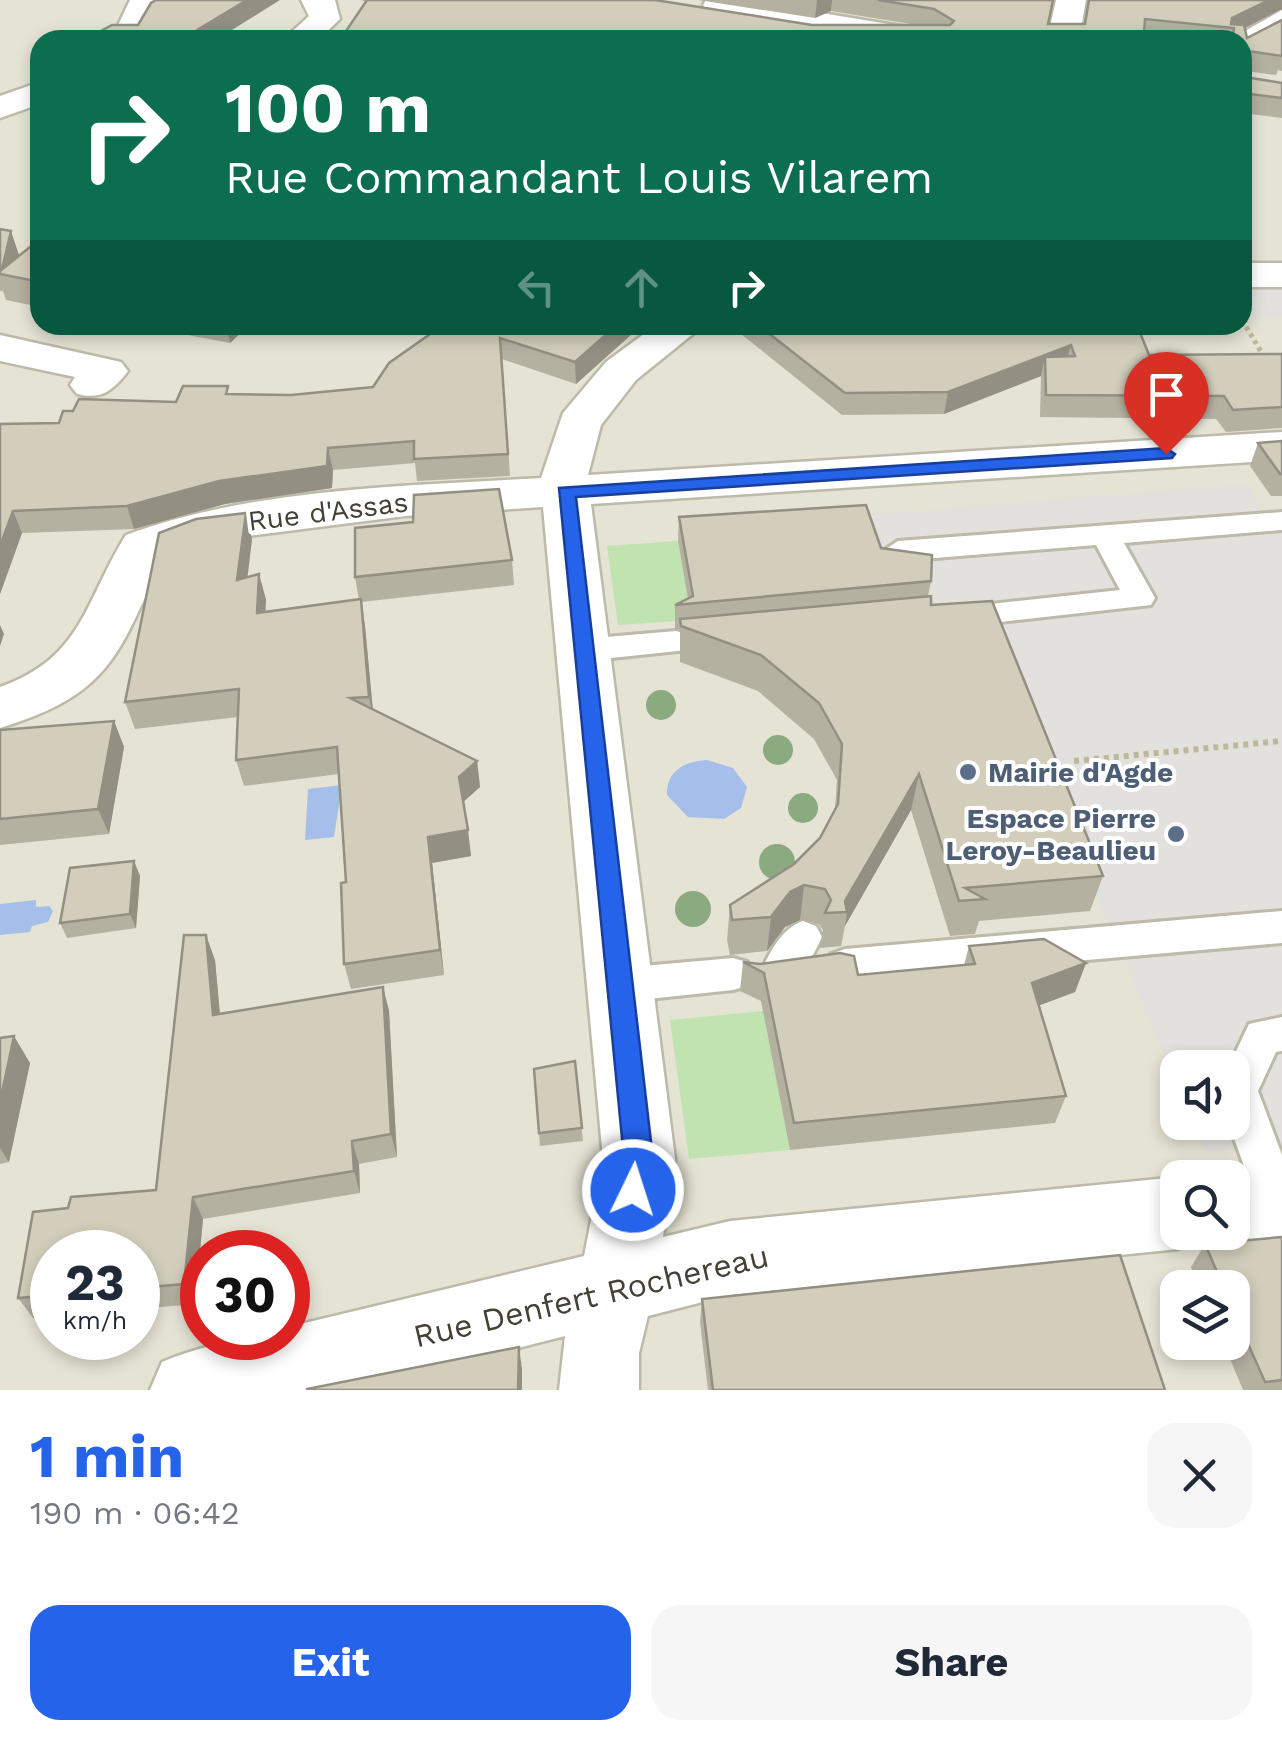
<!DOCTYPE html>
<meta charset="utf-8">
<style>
body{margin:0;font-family:"Work Sans",sans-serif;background:#f6f6f7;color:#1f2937;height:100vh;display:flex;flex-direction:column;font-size:38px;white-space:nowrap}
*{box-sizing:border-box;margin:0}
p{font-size:32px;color:#747a83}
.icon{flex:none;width:55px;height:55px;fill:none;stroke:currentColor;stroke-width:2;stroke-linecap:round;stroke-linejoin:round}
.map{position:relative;height:1390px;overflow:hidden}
.side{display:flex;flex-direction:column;background:#fff;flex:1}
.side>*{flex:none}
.top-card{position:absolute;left:30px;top:30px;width:1222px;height:305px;border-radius:30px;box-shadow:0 5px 15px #0003;background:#0b6e4f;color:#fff;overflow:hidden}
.buttons{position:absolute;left:1160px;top:1050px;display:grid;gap:20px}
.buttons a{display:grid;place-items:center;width:90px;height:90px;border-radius:20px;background:#fff;box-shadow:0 5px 15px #0003;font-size:50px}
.speed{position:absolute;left:30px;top:1230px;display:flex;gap:20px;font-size:50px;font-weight:700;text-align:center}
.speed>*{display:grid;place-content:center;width:130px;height:130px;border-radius:50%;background:#fff;box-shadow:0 5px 15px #0003;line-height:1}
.speed small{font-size:25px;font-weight:400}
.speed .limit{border:15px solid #d22;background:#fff;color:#111}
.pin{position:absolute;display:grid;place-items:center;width:85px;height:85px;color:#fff;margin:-102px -42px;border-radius:50% 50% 50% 0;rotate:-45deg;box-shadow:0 0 10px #0007}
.pin .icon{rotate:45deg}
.me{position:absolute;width:110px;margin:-55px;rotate:4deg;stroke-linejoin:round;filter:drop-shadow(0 0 8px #0008)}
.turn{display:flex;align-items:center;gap:35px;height:210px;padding:0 30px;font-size:45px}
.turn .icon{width:130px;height:130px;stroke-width:2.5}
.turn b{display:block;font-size:70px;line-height:85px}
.lanes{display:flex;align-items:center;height:95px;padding:0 30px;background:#0003;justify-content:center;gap:50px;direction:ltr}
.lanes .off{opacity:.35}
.round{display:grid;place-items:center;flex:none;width:105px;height:105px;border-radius:30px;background:#f6f6f7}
.head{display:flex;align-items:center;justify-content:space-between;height:170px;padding:0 30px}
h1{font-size:60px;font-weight:700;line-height:75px;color:#2563eb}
.button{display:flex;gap:20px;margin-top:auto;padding:20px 30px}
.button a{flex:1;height:115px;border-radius:30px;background:#2563eb;color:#fff;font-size:40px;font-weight:700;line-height:115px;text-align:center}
.button a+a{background:#f6f6f7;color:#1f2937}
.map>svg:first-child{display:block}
.residential{fill:#e5e3d4;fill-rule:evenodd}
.green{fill:#c1e3b0}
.parking{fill:#e2e1dd}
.water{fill:#a5bfea}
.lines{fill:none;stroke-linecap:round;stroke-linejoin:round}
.lane-casing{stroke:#bcbaa8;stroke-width:6}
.street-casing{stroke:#bcbaa8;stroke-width:5}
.path-far1{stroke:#bdb89b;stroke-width:5;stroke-dasharray:4 4;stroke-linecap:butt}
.path{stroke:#bdb89b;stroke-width:6;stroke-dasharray:5 5;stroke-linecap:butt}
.lane{fill:#fff;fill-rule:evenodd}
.street{fill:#fff;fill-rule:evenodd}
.tree{fill:#8baa80}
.wall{fill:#b5b1a1}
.shaded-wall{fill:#939083}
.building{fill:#d2cebb;stroke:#939083;stroke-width:2.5}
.route{fill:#2563eb;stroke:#184099;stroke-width:2.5}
.service-dot{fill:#5c6f8a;stroke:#fff;stroke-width:4}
.labels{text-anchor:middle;stroke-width:8;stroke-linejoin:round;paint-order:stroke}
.street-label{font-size:28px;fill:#434135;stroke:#fff}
.service-label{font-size:28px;font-weight:bold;fill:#4e5e75;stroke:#fff;text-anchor:start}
.near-street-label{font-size:32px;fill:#434135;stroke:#fff}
</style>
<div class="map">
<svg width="1282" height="1390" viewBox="0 0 1282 1390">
<rect width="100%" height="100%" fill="#f1f0e5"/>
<path class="residential" d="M0 0H1282V1390H0ZM40 40H1242V325H40ZM1178 1068H1232V1122H1178ZM1178 1178H1232V1232H1178ZM52 1252H138V1338H52ZM202 1252H288V1338H202ZM1178 1288H1232V1342H1178Z"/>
<g class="green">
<path d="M678 541 692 620 618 625 607 546Z"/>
<path d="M763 1011 790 1150 689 1159 670 1020Z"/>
</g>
<g class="parking">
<path d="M1282 281V316L1252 317 1243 303V282Z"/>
<path d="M1247 484 1266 515 1282 514V1145L1206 1152 1193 1123 1232 1122V1068H1178L1177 1086 971 598 939 601 921 570 884 573 863 515Z"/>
</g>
<g class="water">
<path d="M707 760 733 768 747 787 741 808 724 819 688 817 667 795C666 771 685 761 707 760Z"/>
<path d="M342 785 334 837 305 840 308 789Z"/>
<path d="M36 900V907L49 906 53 911 48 922 32 926 30 932 0 935V904Z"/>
</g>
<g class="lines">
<g class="lane-casing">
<g id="lane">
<path d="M1282 512V530L1124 543 1155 598 1151 605 956 627 945 623 941 616 945 609 1120 590 1096 545 898 561 883 551 898 541Z"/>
<path d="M676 631 687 634 692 642 687 650 583 661 572 658 567 650 572 642 583 639Z"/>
<path d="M1282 911V943L845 981 831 976 826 965 831 954 845 949Z"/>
<path d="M803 921 816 926 822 937C810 961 797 993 766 983L761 971C770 952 782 928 803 921Z"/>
<path d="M733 958 747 962 752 974 747 986 733 990 620 1002 606 997 601 985 606 973 620 968Z"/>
<path d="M1282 1017V1051L1276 1052 1258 1091 1282 1155V1222L1278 1224 1263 1218 1228 1122H1232V1068H1228L1249 1024Z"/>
</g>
</g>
<g class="street-casing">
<g id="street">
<path d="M130 0H160L143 40H111Z"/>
<path d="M301 0H335L340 19 318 40H283L309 16Z"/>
<path d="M706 0H743L931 31 947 40H875L718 14 707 11 703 5Z"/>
<path d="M1056 0H1086L1079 40H1047Z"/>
<path d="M1282 10V32L1242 53V40H1229Z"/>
<path d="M40 82V104L0 118V96Z"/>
<rect x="1242" y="263" width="40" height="24"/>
<path d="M656 325H704L636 380 601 425 588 475 1282 432V460L591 504 675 1159 663 1237 730 1221 1178 1177V1232H1232V1178H1220L1282 1167V1237L1232 1243 1206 1233 1178 1249 730 1295 648 1316 639 1353V1390H559L565 1336 351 1390H150L162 1362C204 1344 242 1338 288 1338V1327L584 1256 603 1159 543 507 405 516 202 542 164 556C118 654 112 694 0 728V687C83 658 85 600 126 535 253 488 406 486 541 478L563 413 606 362Z"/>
<path d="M0 335 121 362 128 371C113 391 101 400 77 394L70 385 75 377 0 361Z"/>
</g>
</g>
<path class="path-far1" d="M1242 320 1266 360"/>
<path class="path" d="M1074 761 1282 741"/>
<use href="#lane" class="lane"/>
<use href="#street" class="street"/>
</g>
<g class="tree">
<circle cx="661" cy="705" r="15"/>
<circle cx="778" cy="750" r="15"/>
<circle cx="803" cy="808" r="15"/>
<circle cx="777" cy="862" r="18"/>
<circle cx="693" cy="909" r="18"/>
</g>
<g class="wall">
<path d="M361 0H655L812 25H917L831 11 815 18 698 0H1053L1048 24H1084L1088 0H1282V9L1244 28 1247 38 1282 20V71L1278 70 1276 75 1245 71V77L1282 83V118L1242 113V40H1164L1143 38V40H340L366 2Z"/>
<path d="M0 229 19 256 40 239V307L6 300 3 291H0Z"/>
<path d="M135 325H249L230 343Z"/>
<path d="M443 325H642L576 384 502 359 510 476 417 481 415 463 333 470 332 488 225 504 134 529 22 533 0 594V424L59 423 230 394 291 395 373 387Z"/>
<path d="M730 325H1137L1149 355 1282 354V428L1226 432 1216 419 1040 417 1041 376 944 414 842 415Z"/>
<path d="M1282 441V496H1271L1250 466 1258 443Z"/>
<path d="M679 517 881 548 931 581 928 596 931 605 1103 876 1090 911 979 921 975 934 950 936 911 810 845 926 841 946 820 948 823 930 819 924 800 920 785 927 767 951 730 955 727 940 730 905 794 864 820 838 835 809 837 780 814 739 758 691 680 662V629L675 630V605L688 599 678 541Z"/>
<path d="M252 539 247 577 259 574 266 600 265 612 359 600 355 577 512 560 514 585 361 602 365 626 373 710 477 761 480 787 463 802 471 856 432 863 444 975 351 989 344 964 346 882 339 774 244 786 236 760 238 717 135 729 125 702Z"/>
<path d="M114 721 124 747 109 834 0 845V730Z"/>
<path d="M134 861 140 876 136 928 67 938 60 923Z"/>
<path d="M969 946 1086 963 1075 992 1039 1005 1066 1096 1055 1123 790 1150 761 1001 740 991 743 962 858 975 964 965Z"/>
<path d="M215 960 220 1013 383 987 389 1011 397 1157 359 1164 360 1193 203 1219 195 1304 138 1309V1252H52V1317L33 1318 18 1298 68 1208 156 1190Z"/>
<path d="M0 1038 30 1063 9 1162 0 1164Z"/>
<path d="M575 1061 583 1141 540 1146 534 1069Z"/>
<path d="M1282 1237V1390H1243L1223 1342H1232V1288H1199L1191 1267 1205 1244Z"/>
<path d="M702 1299 1165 1390H708L700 1322Z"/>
</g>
<g class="shaded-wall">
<path d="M247 0H280L216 40 199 29Z"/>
<path d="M817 0H832L831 11 815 18Z"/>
<path d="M1269 0H1282V9L1233 34 1234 28H1230L1232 18Z"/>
<path d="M11 231 19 255 2 269Z"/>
<path d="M226 325H249L230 343Z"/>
<path d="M617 325H642L576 384 575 362Z"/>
<path d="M1071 345 1065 366 1045 357 1041 376 944 414 948 392Z"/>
<path d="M328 448 333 470 332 488 225 504 134 529 127 506Z"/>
<path d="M13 511 22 533 0 594V546Z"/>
<path d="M246 513 252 539 244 607 237 580Z"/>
<path d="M259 574 266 600 264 639 257 613Z"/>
<path d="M361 599 365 626 374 723 369 697Z"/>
<path d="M0 625 4 634 0 646Z"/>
<path d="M114 721 124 747 109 834 98 809Z"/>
<path d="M477 761 480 787 462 803 459 777Z"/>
<path d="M919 774 911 810 845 926 847 912 845 901Z"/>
<path d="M468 830 471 856 432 863 444 975 440 950 428 837Z"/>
<path d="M134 861 140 876 136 928 130 914Z"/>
<path d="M804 885 800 920 785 927 767 951 771 917 790 892Z"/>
<path d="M206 935 215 960 222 1039 213 1015Z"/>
<path d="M1086 963 1075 992 1022 1012 1032 983Z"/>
<path d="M383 987 389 1011 397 1157 391 1134Z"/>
<path d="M14 1036 30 1063 9 1162 0 1148V1102Z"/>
<path d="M352 1141 359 1164 360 1193 354 1171Z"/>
<path d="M193 1197 203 1219 195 1304 184 1284Z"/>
<path d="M519 1347 522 1369V1390H518Z"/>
</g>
<g class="building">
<path d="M156 0H247L199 29 255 40H94L92 36 112 25H138L151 3Z"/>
<path d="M367 0H655L812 25H950L954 21 934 9 878 0H1053L1048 24H1085L1089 0H1269L1232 18 1231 24 1244 25 1247 38 1282 20V56L1248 51 1244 55 1245 77 1282 83V98L1242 93V40H1232L1234 28 1145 19 1144 33 1137 40H340Z"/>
<path d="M0 229 11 231 2 269 0 268Z"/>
<path d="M40 239V282L0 274V271Z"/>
<path d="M443 325H617L575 362 500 338 508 454 414 459V441L328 448 327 466 219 481 127 506 13 511 0 546V424L59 423 63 411H73L79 399 176 402 183 386H228L226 394 291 395 373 387 389 363Z"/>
<path d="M758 325H1137L1149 355 1282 354V407L1233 410 1224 396 1046 395 1045 357 1075 356 1071 345 948 392 845 393Z"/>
<path d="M1282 441V474H1280L1258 443Z"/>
<path d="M499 489 512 560 355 577V528L413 522 414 495Z"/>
<path d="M866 505 881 548 932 555 931 581 675 605 693 596 679 517Z"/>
<path d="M246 513 237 580 259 574 257 613 361 599 369 697 350 698 477 761 459 777 468 830 428 837 440 950 344 964 341 883 346 882 337 747 236 760 239 689 125 702 159 533 196 519Z"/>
<path d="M931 596V605L992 601 1103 876 965 888 985 899 959 901 919 774 845 901 847 912 825 913 831 900 825 889 804 885 790 892 771 917 732 920 730 905 794 864 820 838 838 804 842 744 819 703 761 655 681 626 680 619Z"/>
<path d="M114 721 98 809 0 819V730Z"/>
<path d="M134 861 130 914 60 923 70 868Z"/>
<path d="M184 935H206L213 1015 383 987 391 1134 352 1141 354 1171 193 1197 184 1284 138 1288V1252H52V1295L18 1298 33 1212 68 1208 71 1197 156 1190Z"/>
<path d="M1044 939 1086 963 1032 983 1066 1096 794 1123 764 973 743 962 760 964 840 953 854 956 858 975 975 964 969 946Z"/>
<path d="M14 1036 0 1102V1038Z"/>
<path d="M575 1061 582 1128 539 1133 534 1069Z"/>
<path d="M1282 1237V1380L1265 1382 1232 1308V1288H1224L1205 1244Z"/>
<path d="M1120 1255 1165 1390H713L702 1299Z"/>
<path d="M519 1347 518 1390H307V1389Z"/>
</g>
<path class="route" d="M1166 448 1175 454 1172 458 576 497 653 1159 644 1200 633 1205 623 1200 618 1190 624 1159 559 488Z"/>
<g class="service-dot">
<circle cx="968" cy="772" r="10"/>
<circle cx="1176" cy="834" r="10"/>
</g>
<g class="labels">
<g class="street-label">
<text transform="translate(328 511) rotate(-7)" y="10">Rue d'Assas</text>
</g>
<g class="service-label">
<text x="988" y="782">Mairie d'Agde</text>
<text x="1156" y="828" text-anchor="end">Espace Pierre<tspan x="1156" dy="32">Leroy-Beaulieu</tspan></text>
</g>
<g class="near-street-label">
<text transform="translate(591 1296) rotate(-13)" y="11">Rue Denfert Rochereau</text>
</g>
</g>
</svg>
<div class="buttons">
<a><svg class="icon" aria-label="sound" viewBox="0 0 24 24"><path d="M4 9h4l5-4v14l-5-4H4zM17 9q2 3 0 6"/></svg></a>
<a><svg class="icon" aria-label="search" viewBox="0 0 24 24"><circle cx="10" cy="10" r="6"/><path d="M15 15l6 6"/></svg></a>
<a><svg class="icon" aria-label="layers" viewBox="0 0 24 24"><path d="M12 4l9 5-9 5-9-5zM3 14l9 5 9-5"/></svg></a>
</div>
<div class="speed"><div>23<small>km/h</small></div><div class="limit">30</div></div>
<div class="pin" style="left:1166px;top:454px;background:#d93025"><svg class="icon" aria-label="arrive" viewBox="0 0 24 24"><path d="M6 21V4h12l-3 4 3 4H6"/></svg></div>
<svg class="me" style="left:633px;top:1190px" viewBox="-20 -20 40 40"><circle r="17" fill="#2563eb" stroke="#fff" stroke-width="3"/><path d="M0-11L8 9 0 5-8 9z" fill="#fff"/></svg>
<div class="top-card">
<div class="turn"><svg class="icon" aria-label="right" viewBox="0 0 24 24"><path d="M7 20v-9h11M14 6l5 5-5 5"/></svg><div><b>100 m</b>Rue Commandant Louis Vilarem</div></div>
<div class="lanes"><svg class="icon off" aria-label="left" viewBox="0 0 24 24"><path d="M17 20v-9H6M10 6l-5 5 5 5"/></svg><svg class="icon off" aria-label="ahead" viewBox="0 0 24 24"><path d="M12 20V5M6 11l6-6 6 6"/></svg><svg class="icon" aria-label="right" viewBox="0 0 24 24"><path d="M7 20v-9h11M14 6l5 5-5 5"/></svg></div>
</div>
</div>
<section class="side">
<div class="head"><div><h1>1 min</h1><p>190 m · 06:42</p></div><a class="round"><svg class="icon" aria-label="close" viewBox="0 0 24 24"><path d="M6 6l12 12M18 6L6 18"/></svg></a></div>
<div class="button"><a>Exit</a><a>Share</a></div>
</section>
